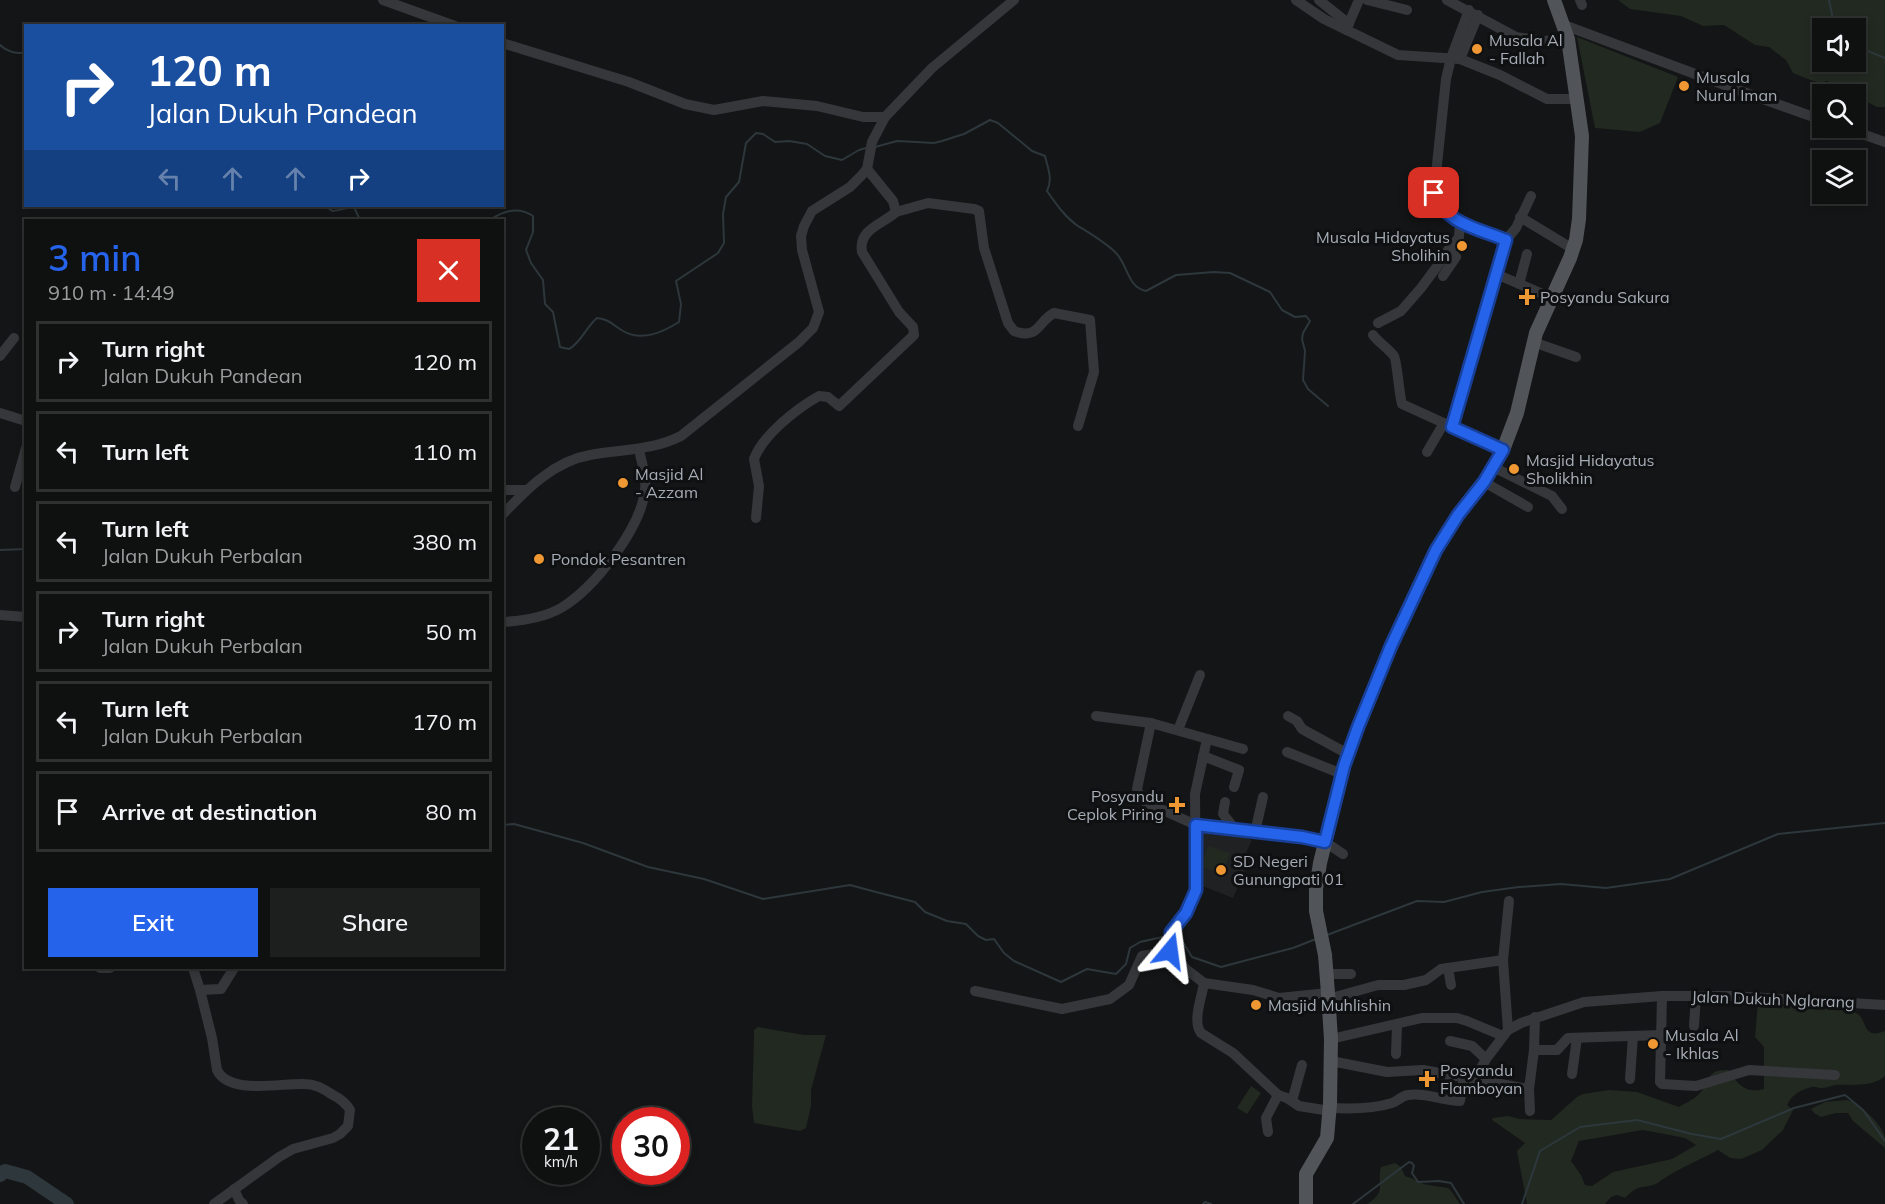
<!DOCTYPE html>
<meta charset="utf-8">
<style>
body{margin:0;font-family:Mulish,sans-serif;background:#1d1e1e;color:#f1f3f6;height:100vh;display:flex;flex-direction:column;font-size:22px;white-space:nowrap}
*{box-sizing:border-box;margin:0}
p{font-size:20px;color:#9b9d9f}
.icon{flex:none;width:33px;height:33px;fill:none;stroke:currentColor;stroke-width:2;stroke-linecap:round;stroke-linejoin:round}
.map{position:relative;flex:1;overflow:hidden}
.sheet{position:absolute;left:24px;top:219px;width:480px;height:750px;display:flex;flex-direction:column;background:#0f1010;border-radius:0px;box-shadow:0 3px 9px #0003,0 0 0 2px #2f3030}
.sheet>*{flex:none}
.hud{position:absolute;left:24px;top:24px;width:480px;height:183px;border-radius:0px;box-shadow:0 3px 9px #0003,0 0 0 2px #2f3030;background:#1a4fa0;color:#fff;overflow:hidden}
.fabs{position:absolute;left:1812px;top:18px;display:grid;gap:12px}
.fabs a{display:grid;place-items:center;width:54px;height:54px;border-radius:0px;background:#0f1010;box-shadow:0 3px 9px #0003,0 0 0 2px #2f3030;font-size:30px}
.speed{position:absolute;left:522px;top:1107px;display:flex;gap:12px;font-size:30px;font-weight:700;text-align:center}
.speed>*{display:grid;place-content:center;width:78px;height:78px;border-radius:50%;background:#0f1010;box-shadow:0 3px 9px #0003,0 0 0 2px #2f3030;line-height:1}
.speed small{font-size:15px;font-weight:400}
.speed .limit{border:9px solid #d22;background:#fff;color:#111}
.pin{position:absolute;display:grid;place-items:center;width:51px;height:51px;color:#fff;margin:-26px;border-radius:12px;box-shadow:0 3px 9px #0006}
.me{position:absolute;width:66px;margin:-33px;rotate:16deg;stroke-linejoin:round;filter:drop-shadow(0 0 4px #0008)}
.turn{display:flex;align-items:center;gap:21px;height:126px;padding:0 24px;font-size:27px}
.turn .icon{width:78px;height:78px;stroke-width:2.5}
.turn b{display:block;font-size:42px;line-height:51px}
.lanes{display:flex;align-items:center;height:57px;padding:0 24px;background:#0003;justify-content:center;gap:30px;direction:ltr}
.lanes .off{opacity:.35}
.round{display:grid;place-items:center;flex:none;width:63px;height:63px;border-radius:0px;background:#1d1e1e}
.head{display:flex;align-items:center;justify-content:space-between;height:102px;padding:0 24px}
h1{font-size:36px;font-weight:600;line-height:45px;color:#2563eb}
.action{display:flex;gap:12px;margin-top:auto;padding:12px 24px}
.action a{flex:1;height:69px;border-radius:0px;background:#2563eb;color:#fff;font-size:24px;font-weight:600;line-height:69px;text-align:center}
.action a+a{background:#1d1e1e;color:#f1f3f6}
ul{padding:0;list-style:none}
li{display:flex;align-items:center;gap:18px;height:81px;margin:0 12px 9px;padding:0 12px;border:3px solid #2f3030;border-radius:0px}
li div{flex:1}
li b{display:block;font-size:22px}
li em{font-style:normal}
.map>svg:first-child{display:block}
.built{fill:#202123}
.green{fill:#212921;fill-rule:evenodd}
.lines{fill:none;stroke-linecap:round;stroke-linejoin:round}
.stream{stroke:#2d373c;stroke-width:2}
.river{stroke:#2d373c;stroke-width:14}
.minor{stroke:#35373b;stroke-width:10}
.major{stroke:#51555a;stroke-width:14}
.route-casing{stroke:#184099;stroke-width:15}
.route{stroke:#2563eb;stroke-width:10}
.poi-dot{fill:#ef9733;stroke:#0f1011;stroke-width:2}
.labels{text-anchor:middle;stroke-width:6;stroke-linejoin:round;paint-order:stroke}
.poi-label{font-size:16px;fill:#a6adb6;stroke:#0f1011;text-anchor:start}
.street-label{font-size:16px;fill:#a6adb6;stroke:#0f1011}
</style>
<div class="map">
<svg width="1885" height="1204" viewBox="0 0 1885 1204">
<rect width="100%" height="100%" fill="#141516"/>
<path class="built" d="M1198 823 1251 828 1246 838 1252 840 1246 853 1251 856 1233 898 1197 884Z"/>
<g class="green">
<path d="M1618 0H1885V107H1877L1827 81 1820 83 1813 81 1793 73 1786 60 1769 47 1755 45 1724 25 1703 26 1681 16 1630 9ZM1856 28V62H1822V28Z"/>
<path d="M1577 37 1678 77 1660 123 1640 132 1595 128Z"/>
<path d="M1208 846 1230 853 1223 874 1201 867Z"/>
<path d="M1758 1002H1792L1803 1008C1809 1008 1815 1006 1821 1005 1828 1004 1853 1010 1858 1014 1867 1021 1863 1040 1885 1031V1076C1871 1088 1852 1084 1835 1085 1830 1086 1826 1088 1821 1088 1818 1088 1815 1086 1812 1087 1802 1089 1791 1095 1787 1105L1793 1110 1783 1130 1762 1150 1741 1159 1730 1158 1718 1150C1698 1161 1677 1169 1659 1182 1653 1187 1643 1186 1636 1189 1632 1191 1628 1195 1625 1198L1617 1195 1611 1197 1605 1204H1527L1517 1151 1525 1143 1492 1120 1493 1118 1508 1116 1520 1119 1551 1120 1577 1097 1583 1094 1609 1090 1637 1092 1679 1107C1685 1103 1695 1099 1700 1093 1711 1082 1705 1069 1728 1070 1738 1084 1745 1094 1764 1089V1047L1755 1037ZM1643 1130 1685 1138 1696 1145 1672 1159 1613 1172 1592 1186 1585 1185 1581 1175 1571 1161 1579 1141Z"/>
<path d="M758 1027 804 1035H826L811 1090V1106L806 1128 800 1131 754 1123 752 1106 754 1036V1030Z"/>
<path d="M1251 1086 1261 1093 1247 1114 1237 1108Z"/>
<path d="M1846 1100C1859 1102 1878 1121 1884 1134 1885 1138 1885 1144 1885 1148L1853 1121 1848 1113H1836L1821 1117 1814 1113 1811 1109 1825 1102Z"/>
<path d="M1395 1163 1401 1167 1405 1176C1413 1178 1421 1184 1429 1185 1453 1190 1445 1182 1460 1204H1367C1388 1191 1376 1185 1381 1167Z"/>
</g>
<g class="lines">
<g class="stream">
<path d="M1829 0 1834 24 1838 28"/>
<path d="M0 45C6 51 17 55 26 52"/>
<path d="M1856 46 1885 58"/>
<path d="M875 147 897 141 934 143 942 141 964 134 990 120 998 123 1032 151 1045 156C1048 169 1053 179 1047 191 1056 204 1065 217 1078 226 1091 234 1105 242 1116 253 1128 265 1127 287 1146 291L1176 275 1214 272 1230 273 1270 292 1282 310 1295 317 1306 316 1310 321 1303 333 1302 339 1305 351 1303 380 1308 389 1328 406"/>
<path d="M326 206 332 211C341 211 346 207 354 207L360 220"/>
<path d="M490 220C503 211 518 206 533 216V232L526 250 531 263 543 280 545 304 553 312 560 347 569 349C581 343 586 327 597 318 609 319 613 325 623 331 642 342 663 332 679 322L681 304 676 281 718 253 724 243 723 214 726 197 739 182 746 143 756 133 763 134 775 142 789 141 807 144 825 156 842 160 859 150 866 148"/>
<path d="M0 550 26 549"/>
<path d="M502 825 514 824 583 843 648 867 704 879 763 899 850 885 876 892 915 902 925 912 947 921 966 924 978 936 986 940 994 939 1004 953 1014 961 1061 982 1087 969 1116 974 1126 964 1130 948 1140 942 1167 936"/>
<path d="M1176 934H1178L1192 957 1221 967 1293 948 1316 939"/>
<path d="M1327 935 1417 901 1444 902 1482 892 1519 887 1561 884 1606 888 1670 879 1778 834 1885 823"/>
<path d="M1203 1204 1205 1202 1211 1204"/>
<path d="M1353 1204 1409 1162 1412 1163 1414 1166 1412 1173 1418 1182 1439 1181 1451 1183 1464 1204"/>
<path d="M1522 1204 1540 1151 1580 1127 1637 1120 1692 1134 1721 1139 1794 1108 1845 1095 1863 1110 1885 1141"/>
</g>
<path class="river" d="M0 1175 5 1171 27 1177 67 1204"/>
<g class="minor">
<path d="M383 0 455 26"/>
<path d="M1296 0 1324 19 1398 55 1460 59 1500 75 1547 99H1578"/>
<path d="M1319 0 1349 24"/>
<path d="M1367 0 1407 10"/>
<path d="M1447 0 1516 37 1544 41 1568 39"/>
<path d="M1580 0 1582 5"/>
<path d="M1469 10 1451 58 1446 79 1434 193C1444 222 1479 229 1506 240"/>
<path d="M1564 25 1746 93 1822 120"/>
<path d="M1346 30 1359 0"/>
<path d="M502 43 629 82 685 104 714 110 763 101 817 106 863 117H885"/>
<path d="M1460 59 1478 15"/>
<path d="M1845 128 1885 142"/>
<path d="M896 212 928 203 974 209 979 211 984 248 1008 323 1014 331C1039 340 1037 322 1054 313L1090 320 1094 372 1078 426"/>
<path d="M1520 217 1573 249"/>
<path d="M1506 240 1516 228 1531 196"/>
<path d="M1496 274 1552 298"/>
<path d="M1443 276 1456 257 1448 250"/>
<path d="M1519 284 1527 254"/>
<path d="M1378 323 1401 311 1421 288 1459 237 1460 222"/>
<path d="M1373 335C1379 343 1388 348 1394 356 1397 360 1399 394 1402 404L1503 450"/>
<path d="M1533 342 1576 357"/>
<path d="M0 356 14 338"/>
<path d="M0 413 26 421"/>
<path d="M1452 427 1506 240"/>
<path d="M1427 452 1444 423"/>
<path d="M1493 467 1552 496 1562 509"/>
<path d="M1484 482 1528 507"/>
<path d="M15 487 26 448"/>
<path d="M502 490H526"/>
<path d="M502 515C526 490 554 461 590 455 622 449 651 451 681 436L799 342 813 328 819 312 802 250 801 236 804 226 812 211 850 187 862 175 867 169 872 142 885 117 932 68 1014 0"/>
<path d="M756 518 759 486 754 459C763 435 796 409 819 396L828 397 839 406 914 335 913 327 899 312 862 252C858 229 883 224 896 212L893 201 867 169"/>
<path d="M0 615 26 617"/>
<path d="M502 622C523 621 543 618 561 608 594 589 641 528 645 490 647 477 641 461 639 449"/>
<path d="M1096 716 1151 723 1243 749"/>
<path d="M1288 716 1297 721 1302 729 1348 754"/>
<path d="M1151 723 1137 789 1140 798 1147 803 1196 825 1302 837 1325 842 1343 854"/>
<path d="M1178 730 1200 675"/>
<path d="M1207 739 1195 794 1196 890 1186 913 1171 932 1170 951 1187 970 1204 983 1253 990 1279 998 1328 993"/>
<path d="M1287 752 1342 774"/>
<path d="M1203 756 1239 770 1234 787"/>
<path d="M1225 802 1223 814 1231 824V829"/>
<path d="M1255 832 1263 797"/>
<path d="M100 968H110"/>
<path d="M193 968 200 990 212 1038 217 1070C229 1095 280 1083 304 1084 316 1084 323 1089 333 1095 341 1099 346 1103 350 1110L348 1126 340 1134 333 1138 293 1149 279 1157 214 1204"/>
<path d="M1448 968 1451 985"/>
<path d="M1325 974H1351"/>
<path d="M1204 983C1202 997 1192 1021 1201 1033L1233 1053 1278 1095 1287 1098 1299 1106 1330 1111"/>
<path d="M200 990 221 989 234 968"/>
<path d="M975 991 1062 1009 1110 999 1129 985 1142 956 1170 951"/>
<path d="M1662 996 1660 1082 1662 1084 1696 1086 1749 1070 1835 1075"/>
<path d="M1328 999 1378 985H1404L1426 980 1441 969 1503 960"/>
<path d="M1694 1026 1696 996"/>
<path d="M1508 1030 1503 960 1509 901"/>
<path d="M1331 1039 1422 1018H1457L1467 1021 1503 1036"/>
<path d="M1450 1041 1472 1046 1486 1059"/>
<path d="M1534 1050H1557L1568 1038 1661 1035"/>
<path d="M1396 1054 1397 1025"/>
<path d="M1331 1061 1387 1072 1423 1070 1529 1089 1534 1050 1535 1017"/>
<path d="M1572 1074 1577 1038"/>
<path d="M1475 1079 1486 1059 1508 1030 1521 1023 1584 1002 1662 996H1731L1885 1005"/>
<path d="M1630 1079 1633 1036"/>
<path d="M1529 1089 1530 1111"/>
<path d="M1292 1101 1302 1065"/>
<path d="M1330 1108C1350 1109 1373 1109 1392 1103 1398 1101 1401 1096 1408 1095 1426 1092 1442 1101 1460 1101L1464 1077"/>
<path d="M1268 1132 1266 1118 1278 1095"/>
<path d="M234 1189 239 1200 243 1204"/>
</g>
<path class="major" d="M1306 1204V1174L1327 1138 1330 1104 1331 1039 1328 993 1325 955 1316 911V889L1320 863 1344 766 1358 727 1391 646 1436 550 1458 515 1484 482 1503 450 1517 413 1536 333 1570 258 1576 240 1579 219 1582 136 1568 39 1554 0"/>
</g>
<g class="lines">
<g class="route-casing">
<path id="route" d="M1170 951 1171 932 1186 913 1196 890V825L1302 837 1325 842 1344 766 1358 727 1391 646 1436 550 1458 515 1484 482 1503 450 1452 427 1506 240C1479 229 1444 223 1434 193"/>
</g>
<use href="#route" class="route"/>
</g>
<g class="poi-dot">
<circle cx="1477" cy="49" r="6"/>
<circle cx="1684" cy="86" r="6"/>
<circle cx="1462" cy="246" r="6"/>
<path d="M1524 288h6v6h6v6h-6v6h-6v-6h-6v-6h6z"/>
<circle cx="1514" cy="469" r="6"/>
<circle cx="623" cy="483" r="6"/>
<circle cx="539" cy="559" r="6"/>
<path d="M1174 796h6v6h6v6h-6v6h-6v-6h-6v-6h6z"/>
<circle cx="1221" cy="870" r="6"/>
<circle cx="1256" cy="1005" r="6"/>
<circle cx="1653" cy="1044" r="6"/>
<path d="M1424 1070h6v6h6v6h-6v6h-6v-6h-6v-6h6z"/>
</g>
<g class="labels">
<g class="poi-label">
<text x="1489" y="46">Musala Al<tspan x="1489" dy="18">- Fallah</tspan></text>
<text x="1696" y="83">Musala<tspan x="1696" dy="18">Nurul Iman</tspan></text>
<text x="1450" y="243" text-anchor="end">Musala Hidayatus<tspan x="1450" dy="18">Sholihin</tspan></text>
<text x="1540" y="303">Posyandu Sakura</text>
<text x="1526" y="466">Masjid Hidayatus<tspan x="1526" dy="18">Sholikhin</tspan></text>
<text x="635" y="480">Masjid Al<tspan x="635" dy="18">- Azzam</tspan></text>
<text x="551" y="565">Pondok Pesantren</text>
<text x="1164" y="802" text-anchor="end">Posyandu<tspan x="1164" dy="18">Ceplok Piring</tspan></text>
<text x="1233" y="867">SD Negeri<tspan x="1233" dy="18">Gunungpati 01</tspan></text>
<text x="1268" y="1011">Masjid Muhlishin</text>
<text x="1665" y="1041">Musala Al<tspan x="1665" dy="18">- Ikhlas</tspan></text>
<text x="1440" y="1076">Posyandu<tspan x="1440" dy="18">Flamboyan</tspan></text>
</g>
<g class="street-label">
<text transform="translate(1773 999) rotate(2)" y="6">Jalan Dukuh Nglarang</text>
</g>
</g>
</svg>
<div class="fabs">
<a><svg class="icon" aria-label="sound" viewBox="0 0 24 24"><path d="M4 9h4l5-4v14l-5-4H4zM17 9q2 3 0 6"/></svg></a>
<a><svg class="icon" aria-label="search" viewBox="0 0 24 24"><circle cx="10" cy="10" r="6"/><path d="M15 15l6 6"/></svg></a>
<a><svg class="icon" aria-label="layers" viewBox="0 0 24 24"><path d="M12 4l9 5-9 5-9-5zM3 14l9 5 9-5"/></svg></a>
</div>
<div class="speed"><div>21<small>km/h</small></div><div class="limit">30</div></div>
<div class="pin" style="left:1434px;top:193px;background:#d93025"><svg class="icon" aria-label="arrive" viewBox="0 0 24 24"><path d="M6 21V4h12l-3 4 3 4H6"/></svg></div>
<svg class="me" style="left:1170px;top:951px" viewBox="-20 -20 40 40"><path d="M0-17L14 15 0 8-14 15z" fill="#2563eb" stroke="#fff" stroke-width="4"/></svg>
<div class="hud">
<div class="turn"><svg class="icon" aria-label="right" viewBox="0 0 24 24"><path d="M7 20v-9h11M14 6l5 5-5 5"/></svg><div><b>120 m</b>Jalan Dukuh Pandean</div></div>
<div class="lanes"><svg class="icon off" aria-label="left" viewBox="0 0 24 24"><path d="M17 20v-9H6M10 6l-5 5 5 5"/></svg><svg class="icon off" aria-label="ahead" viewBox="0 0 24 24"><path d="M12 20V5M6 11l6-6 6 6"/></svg><svg class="icon off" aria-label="ahead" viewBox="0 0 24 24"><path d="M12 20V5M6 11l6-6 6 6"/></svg><svg class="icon" aria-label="right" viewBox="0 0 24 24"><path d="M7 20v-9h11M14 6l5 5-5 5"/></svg></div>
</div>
<section class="sheet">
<div class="head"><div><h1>3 min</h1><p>910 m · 14:49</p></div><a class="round" style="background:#d93025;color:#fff"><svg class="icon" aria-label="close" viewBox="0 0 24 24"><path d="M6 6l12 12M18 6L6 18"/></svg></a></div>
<ul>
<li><svg class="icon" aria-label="right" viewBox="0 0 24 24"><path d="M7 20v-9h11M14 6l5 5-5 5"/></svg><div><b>Turn right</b><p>Jalan Dukuh Pandean</p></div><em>120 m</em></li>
<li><svg class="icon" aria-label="left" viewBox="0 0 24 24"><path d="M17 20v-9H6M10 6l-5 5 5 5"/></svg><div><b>Turn left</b></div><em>110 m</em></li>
<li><svg class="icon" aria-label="left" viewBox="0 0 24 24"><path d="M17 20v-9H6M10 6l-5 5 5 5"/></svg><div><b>Turn left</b><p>Jalan Dukuh Perbalan</p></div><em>380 m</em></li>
<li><svg class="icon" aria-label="right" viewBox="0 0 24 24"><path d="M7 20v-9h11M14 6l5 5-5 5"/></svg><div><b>Turn right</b><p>Jalan Dukuh Perbalan</p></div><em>50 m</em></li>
<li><svg class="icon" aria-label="left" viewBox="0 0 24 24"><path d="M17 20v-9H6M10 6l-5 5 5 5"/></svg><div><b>Turn left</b><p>Jalan Dukuh Perbalan</p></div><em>170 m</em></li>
<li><svg class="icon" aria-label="arrive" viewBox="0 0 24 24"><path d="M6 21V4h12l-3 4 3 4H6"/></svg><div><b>Arrive at destination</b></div><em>80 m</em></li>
</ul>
<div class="action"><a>Exit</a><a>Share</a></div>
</section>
</div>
